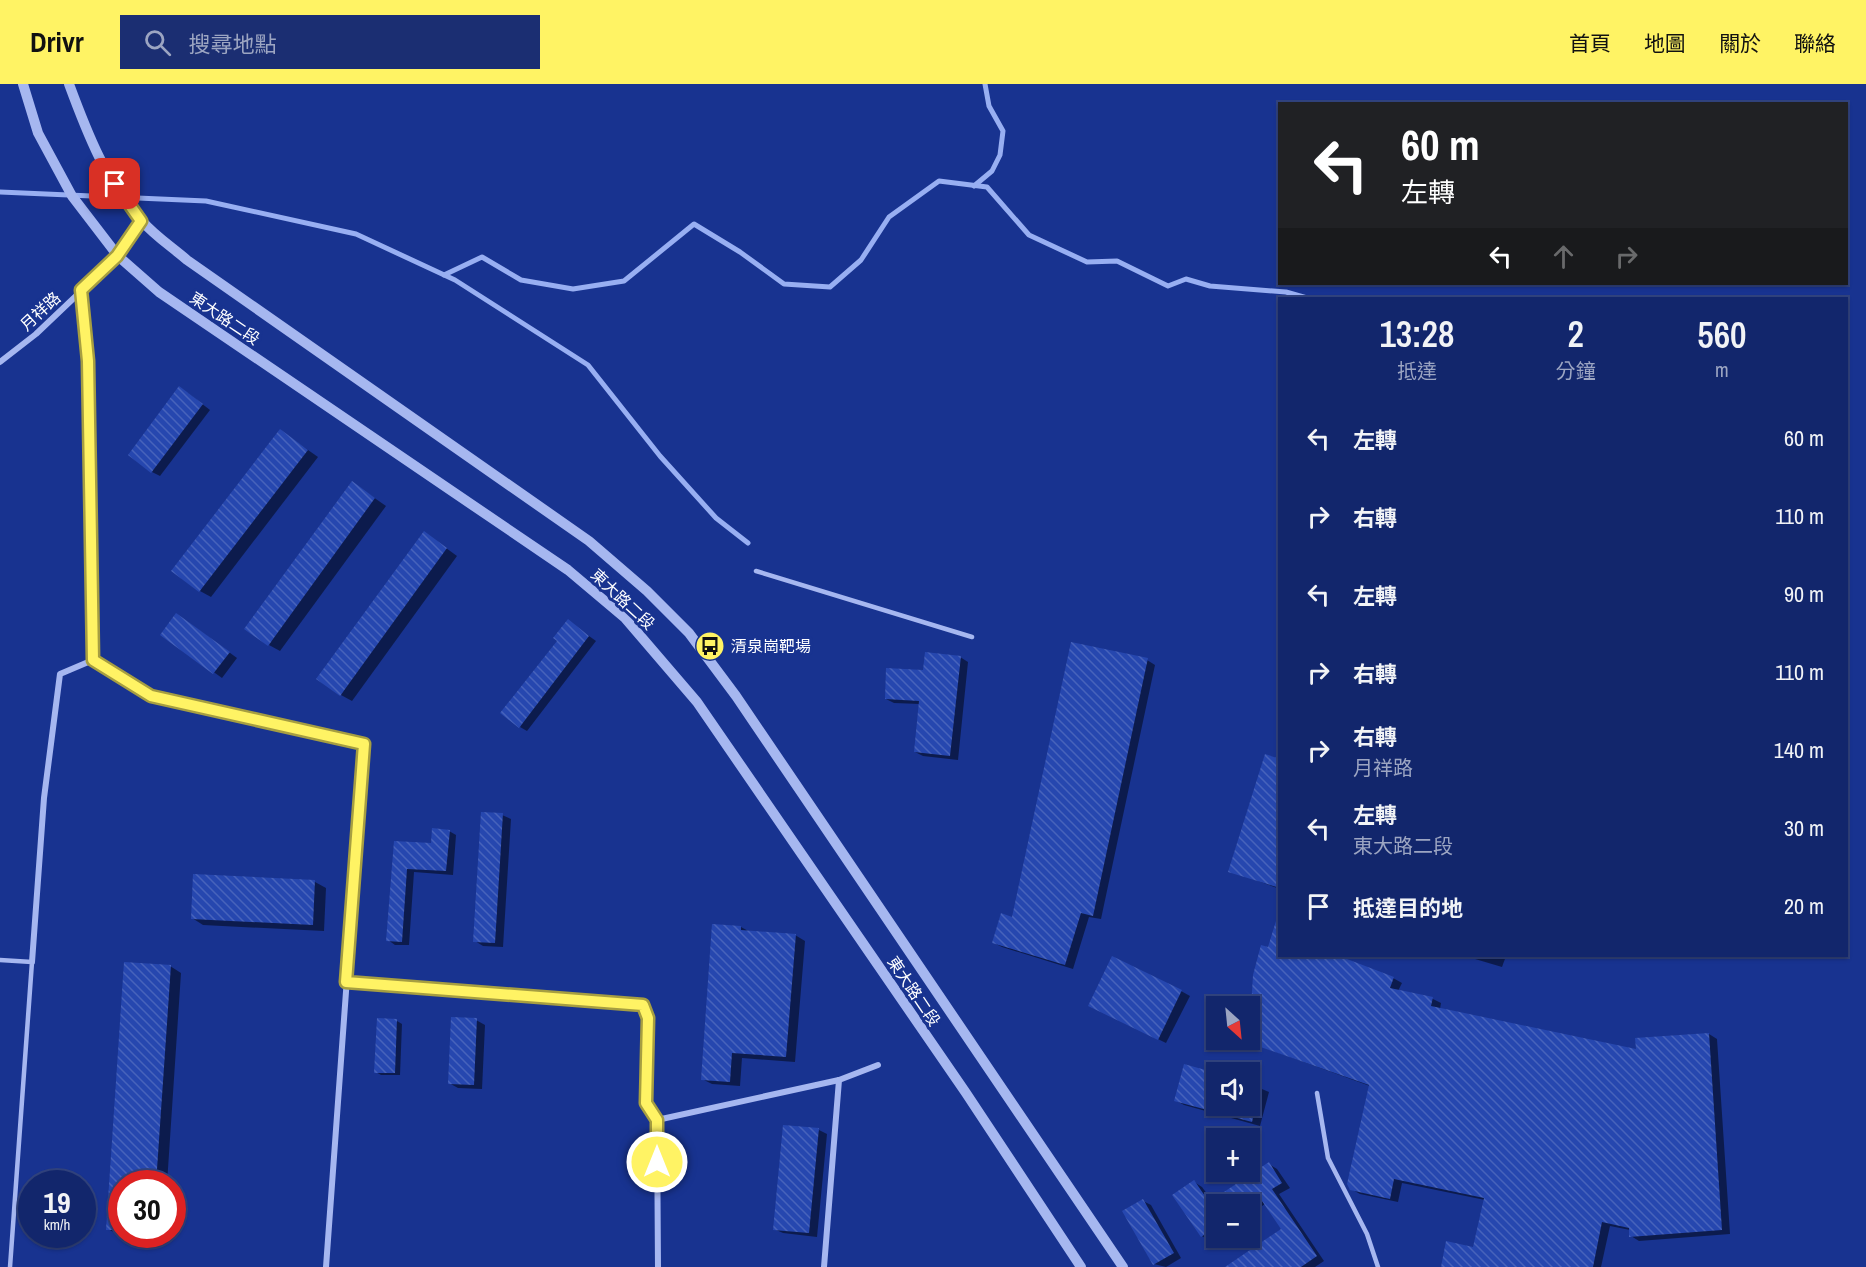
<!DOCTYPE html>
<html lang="zh-TW">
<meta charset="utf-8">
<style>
body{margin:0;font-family:"Archivo Narrow","Noto Sans TC",sans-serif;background:#1b2e72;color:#f1f3f6;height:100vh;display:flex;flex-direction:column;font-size:22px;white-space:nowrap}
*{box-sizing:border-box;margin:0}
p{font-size:20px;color:#9ca5c2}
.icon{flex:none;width:33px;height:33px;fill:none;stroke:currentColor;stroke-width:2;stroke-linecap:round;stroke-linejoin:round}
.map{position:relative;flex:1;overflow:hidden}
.side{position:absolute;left:1278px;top:213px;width:570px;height:660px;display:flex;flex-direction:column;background:#12266c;border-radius:0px;box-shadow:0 2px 4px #0004,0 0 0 2px #31437f}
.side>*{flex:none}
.banner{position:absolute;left:1278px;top:18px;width:570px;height:183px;border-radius:0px;box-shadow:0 2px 4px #0004,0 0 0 2px #31437f;background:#202124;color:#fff;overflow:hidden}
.needle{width:39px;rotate:153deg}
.buttons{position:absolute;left:1206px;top:912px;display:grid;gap:12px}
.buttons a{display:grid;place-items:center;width:54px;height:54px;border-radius:0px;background:#12266c;box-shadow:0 2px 4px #0004,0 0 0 2px #31437f;font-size:30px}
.speed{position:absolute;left:18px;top:1086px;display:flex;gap:12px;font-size:30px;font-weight:700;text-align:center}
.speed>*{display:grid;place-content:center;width:78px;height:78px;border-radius:50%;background:#12266c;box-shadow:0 2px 4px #0004,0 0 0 2px #31437f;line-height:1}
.speed small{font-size:15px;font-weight:400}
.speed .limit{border:9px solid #d22;background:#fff;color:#111}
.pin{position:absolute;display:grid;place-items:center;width:51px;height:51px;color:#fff;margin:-26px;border-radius:12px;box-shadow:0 3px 9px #0006}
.me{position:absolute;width:66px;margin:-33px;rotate:0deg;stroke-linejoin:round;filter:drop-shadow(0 0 4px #0008)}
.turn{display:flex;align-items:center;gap:21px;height:126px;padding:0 24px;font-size:27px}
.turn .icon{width:78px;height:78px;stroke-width:2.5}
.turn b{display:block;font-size:42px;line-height:51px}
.lanes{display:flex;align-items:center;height:57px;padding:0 24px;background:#0003;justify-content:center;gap:30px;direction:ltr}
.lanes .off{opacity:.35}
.eta{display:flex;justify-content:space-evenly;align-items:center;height:102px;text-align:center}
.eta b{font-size:36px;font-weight:600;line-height:42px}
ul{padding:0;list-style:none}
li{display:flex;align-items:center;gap:18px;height:78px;padding:0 24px}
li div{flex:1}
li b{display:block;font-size:22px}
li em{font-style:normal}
header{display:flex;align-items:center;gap:36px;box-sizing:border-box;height:84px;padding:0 30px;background:#fff364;color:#111}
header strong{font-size:28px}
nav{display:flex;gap:33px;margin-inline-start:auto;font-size:21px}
.search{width:420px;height:54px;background:#1b2e72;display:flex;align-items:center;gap:15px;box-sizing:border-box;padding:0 21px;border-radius:0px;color:#9ca5c2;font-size:22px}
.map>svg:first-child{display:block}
.shadow{fill:#0007}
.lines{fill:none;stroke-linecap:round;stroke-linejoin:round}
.stream{stroke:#98aff2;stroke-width:5}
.building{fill:url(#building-back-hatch)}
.service{stroke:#a6b7f0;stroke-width:4.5}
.minor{stroke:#a6b7f0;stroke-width:6}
.tertiary{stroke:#a6b7f0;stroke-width:10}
.route-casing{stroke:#a69e41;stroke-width:15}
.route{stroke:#fff364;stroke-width:10}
.labels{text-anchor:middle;stroke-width:6;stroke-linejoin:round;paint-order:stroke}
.street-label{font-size:16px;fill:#fff;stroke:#183390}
.poi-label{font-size:16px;fill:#fff;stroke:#183390;text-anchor:start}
</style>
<header>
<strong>Drivr</strong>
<div class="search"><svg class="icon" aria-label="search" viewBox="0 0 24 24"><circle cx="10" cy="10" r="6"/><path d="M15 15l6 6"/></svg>搜尋地點</div>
<nav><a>首頁</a><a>地圖</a><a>關於</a><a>聯絡</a></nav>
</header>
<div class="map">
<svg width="1866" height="1183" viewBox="0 0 1866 1183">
<defs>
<pattern id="building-back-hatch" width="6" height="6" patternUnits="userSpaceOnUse" patternTransform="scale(1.5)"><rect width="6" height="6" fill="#2647af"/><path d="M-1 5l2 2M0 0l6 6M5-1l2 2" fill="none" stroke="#4763bb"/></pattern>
</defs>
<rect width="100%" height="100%" fill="#183390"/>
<g class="shadow">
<path d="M188 309 210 326 160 392 152 388Z"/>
<path d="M281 347 318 373 211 513 200 507Z"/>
<path d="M363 406 386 422 280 567 269 561Z"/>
<path d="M435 456 457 472 352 617 341 611Z"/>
<path d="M185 536 237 574 222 594 162 551Z"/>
<path d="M575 542 596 557 527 647 520 643Z"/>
<path d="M960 573 968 578 958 676 923 672 915 668 920 620 894 619 886 615 924 588Z"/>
<path d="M1147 576 1155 581 1101 835 1089 833 1073 885 1002 863 994 859 1013 835Z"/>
<path d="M1280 676V805L1230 787Z"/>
<path d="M502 731 511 735 503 863 483 862 475 857Z"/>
<path d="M449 747 456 751 453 791 414 788 409 861H395L388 856 395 759 432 761Z"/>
<path d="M194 792 315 798 326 804 324 847 203 841 192 834Z"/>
<path d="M741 843 750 848 795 851 805 857 795 978 742 974 740 1002 712 1000 702 995Z"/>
<path d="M1280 872H1335L1393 894 1402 899 1398 907 1433 915 1441 919 1440 925 1637 967 1709 950 1717 955 1730 1150 1639 1157 1631 1152 1630 1146 1610 1142 1601 1183H1443L1474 1165 1485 1116 1402 1099 1398 1118 1360 1110 1351 1105 1370 1002 1251 959Z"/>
<path d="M1465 872H1506L1502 883Z"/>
<path d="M170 882 181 889 167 1100H122V1150H164L163 1154 119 1151 108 1145Z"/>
<path d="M1181 907 1190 912 1166 959 1098 926Z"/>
<path d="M378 936 397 937 402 940 400 991H381L376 988Z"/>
<path d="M476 936 485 941 482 1005 458 1004 449 999Z"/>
<path d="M1185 982 1216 991V1022H1250V1000L1269 1008 1260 1042 1184 1021 1175 1016Z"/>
<path d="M819 1046 827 1050 817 1153 783 1149 774 1145Z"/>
<path d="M1269 1080 1277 1085 1290 1104 1279 1110 1324 1177 1315 1183H1227L1283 1146 1265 1120 1250 1130V1120H1216V1152L1210 1157 1202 1152 1194 1098 1202 1103 1213 1118Z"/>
<path d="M1143 1117 1151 1121 1181 1174 1166 1183 1154 1180Z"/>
</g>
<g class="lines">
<g class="stream">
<path d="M974 102 992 87 1000 71 1003 47 989 22 985 0"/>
<path d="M0 108 206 117 356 150 455 196 588 281 660 372 716 434 748 459"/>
<path d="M444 191 482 173 521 196 573 205 624 197 694 140 740 168 784 200 830 203 861 176 889 133 939 97 987 103 1029 151 1087 178 1117 177 1168 202 1186 195 1210 202 1286 208 1307 214"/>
</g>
</g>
<g class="building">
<path d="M179 302 203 320 151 389 128 371Z"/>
<path d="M280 345 308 366 199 508 171 487Z"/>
<path d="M352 397 375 414 268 562 244 545Z"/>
<path d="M424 447 447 464 340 612 316 595Z"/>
<path d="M176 529 230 568 213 590 160 551Z"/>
<path d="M568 535 589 552 519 644 500 629 557 557 553 554Z"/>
<path d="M1071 558 1148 574 1093 832 1081 829 1065 881 992 859 1001 829 1012 833Z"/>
<path d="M925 568 961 572 950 672 914 668 919 617 885 615 886 584 923 586Z"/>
<path d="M1265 670 1280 675V804L1228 788Z"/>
<path d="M481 728 503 729 495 859 473 858Z"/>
<path d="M432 744 450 746 446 787 407 785 402 858 386 857 394 757 431 759Z"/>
<path d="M193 790 315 796 313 841 191 835Z"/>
<path d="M1276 837H1280V872H1339L1394 893 1390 904 1433 913 1431 922 1636 965 1635 954 1709 949 1722 1146 1629 1153V1144L1602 1138 1593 1183H1441L1446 1157 1473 1163 1484 1114 1394 1095 1390 1115 1350 1106 1347 1100 1369 1001 1249 959 1253 891 1261 861 1268 863Z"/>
<path d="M712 840 741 842V846L796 850 786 973 732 969 730 998 701 996Z"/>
<path d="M1112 872 1182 906 1158 956 1088 922Z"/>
<path d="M124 878 171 881 156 1100H122V1146H106Z"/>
<path d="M451 933 477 934 474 1001 448 1000Z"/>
<path d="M377 934 397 935 395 989H374Z"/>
<path d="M1184 980 1216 989V1022H1256L1252 1038 1174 1017Z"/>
<path d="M783 1041 819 1044 809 1149 773 1146Z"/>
<path d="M1269 1078 1282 1099 1272 1105 1317 1172 1301 1183H1225L1281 1145 1260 1114 1250 1120H1216V1143L1201 1153 1172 1111 1194 1096 1209 1118Z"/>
<path d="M1143 1115 1174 1169 1153 1181 1122 1127Z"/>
</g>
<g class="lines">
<g class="service">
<path d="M756 487 972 553"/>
<path d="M0 876 32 878 10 1183"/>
<path d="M1317 1009 1328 1074 1367 1150 1378 1183"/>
</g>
<g class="minor">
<path d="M81 206 88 277 93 576 151 612 364 660 326 1183"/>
<path d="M0 278 36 250 118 172 141 137"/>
<path d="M32 878 44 714 60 590 93 576"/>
<path d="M346 898 643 921 648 934 646 1019 657 1036 658 1183"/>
<path d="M657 1036 839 996 878 981"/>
<path d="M824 1183 839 996"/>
</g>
<g class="tertiary">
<path d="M23 0 38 49 72 112 118 172 159 208 568 486 625 534 697 618 966 1009 1081 1183"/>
<path d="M69 0C86 46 107 101 142 137 155 152 172 163 187 176L589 457 647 507 689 549 736 612 1123 1183"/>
</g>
</g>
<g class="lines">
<g class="route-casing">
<path id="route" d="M115 100 141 137 117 172 81 206 88 277 93 576 151 612 364 660 346 898 643 921 648 934 646 1019 657 1036V1078"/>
</g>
<use href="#route" class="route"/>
</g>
<defs>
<g id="bus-disc" transform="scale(1.5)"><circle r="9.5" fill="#fff364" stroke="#183390"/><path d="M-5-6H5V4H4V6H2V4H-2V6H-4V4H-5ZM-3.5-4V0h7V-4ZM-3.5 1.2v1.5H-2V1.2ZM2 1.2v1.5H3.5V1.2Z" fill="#111"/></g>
</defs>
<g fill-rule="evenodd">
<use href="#bus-disc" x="710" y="562"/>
</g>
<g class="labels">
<g class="street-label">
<text transform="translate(40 227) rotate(-43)" y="6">月祥路</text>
<text transform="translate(225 234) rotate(34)" y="6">東大路二段</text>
<text transform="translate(623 515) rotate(43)" y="6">東大路二段</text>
<text transform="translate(914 907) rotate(56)" y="6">東大路二段</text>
</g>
<g class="poi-label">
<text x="731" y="568">清泉崗靶場</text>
</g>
</g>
</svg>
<div class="buttons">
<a><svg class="needle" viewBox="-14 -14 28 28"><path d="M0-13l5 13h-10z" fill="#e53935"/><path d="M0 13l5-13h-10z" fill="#9ca5c2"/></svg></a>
<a><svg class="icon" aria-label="sound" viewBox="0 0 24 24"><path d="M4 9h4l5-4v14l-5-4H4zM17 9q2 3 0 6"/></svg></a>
<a>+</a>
<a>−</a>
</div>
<div class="speed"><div>19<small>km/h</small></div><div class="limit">30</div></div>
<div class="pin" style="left:115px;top:100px;background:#d93025"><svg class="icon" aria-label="arrive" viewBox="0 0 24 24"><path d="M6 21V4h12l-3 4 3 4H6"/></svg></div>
<svg class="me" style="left:657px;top:1078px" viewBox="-20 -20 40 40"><circle r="17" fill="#fff364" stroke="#fff" stroke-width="3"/><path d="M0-11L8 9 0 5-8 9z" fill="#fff"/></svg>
<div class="banner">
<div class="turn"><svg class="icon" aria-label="left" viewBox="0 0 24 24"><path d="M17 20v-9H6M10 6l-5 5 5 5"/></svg><div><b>60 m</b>左轉</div></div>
<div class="lanes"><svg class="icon" aria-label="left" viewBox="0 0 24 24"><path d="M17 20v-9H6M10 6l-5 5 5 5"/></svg><svg class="icon off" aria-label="ahead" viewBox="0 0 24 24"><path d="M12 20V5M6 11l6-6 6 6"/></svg><svg class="icon off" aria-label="right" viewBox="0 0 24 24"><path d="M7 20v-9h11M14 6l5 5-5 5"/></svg></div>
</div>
<section class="side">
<div class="eta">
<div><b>13:28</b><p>抵達</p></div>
<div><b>2</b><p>分鐘</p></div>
<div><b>560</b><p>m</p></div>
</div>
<ul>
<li><svg class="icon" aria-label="left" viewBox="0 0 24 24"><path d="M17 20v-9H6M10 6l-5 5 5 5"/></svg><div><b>左轉</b></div><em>60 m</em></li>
<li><svg class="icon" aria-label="right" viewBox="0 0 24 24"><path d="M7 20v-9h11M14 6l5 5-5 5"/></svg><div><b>右轉</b></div><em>110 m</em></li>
<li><svg class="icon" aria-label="left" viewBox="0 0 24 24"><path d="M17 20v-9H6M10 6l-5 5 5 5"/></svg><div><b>左轉</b></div><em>90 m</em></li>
<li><svg class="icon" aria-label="right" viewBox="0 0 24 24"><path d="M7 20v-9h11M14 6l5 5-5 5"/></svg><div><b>右轉</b></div><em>110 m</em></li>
<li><svg class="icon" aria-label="right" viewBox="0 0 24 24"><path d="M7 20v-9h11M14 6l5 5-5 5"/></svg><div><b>右轉</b><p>月祥路</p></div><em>140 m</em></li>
<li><svg class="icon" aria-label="left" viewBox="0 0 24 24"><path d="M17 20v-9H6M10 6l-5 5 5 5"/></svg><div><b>左轉</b><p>東大路二段</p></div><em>30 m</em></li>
<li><svg class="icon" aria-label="arrive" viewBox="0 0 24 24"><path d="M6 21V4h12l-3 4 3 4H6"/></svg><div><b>抵達目的地</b></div><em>20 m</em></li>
</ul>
</section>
</div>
